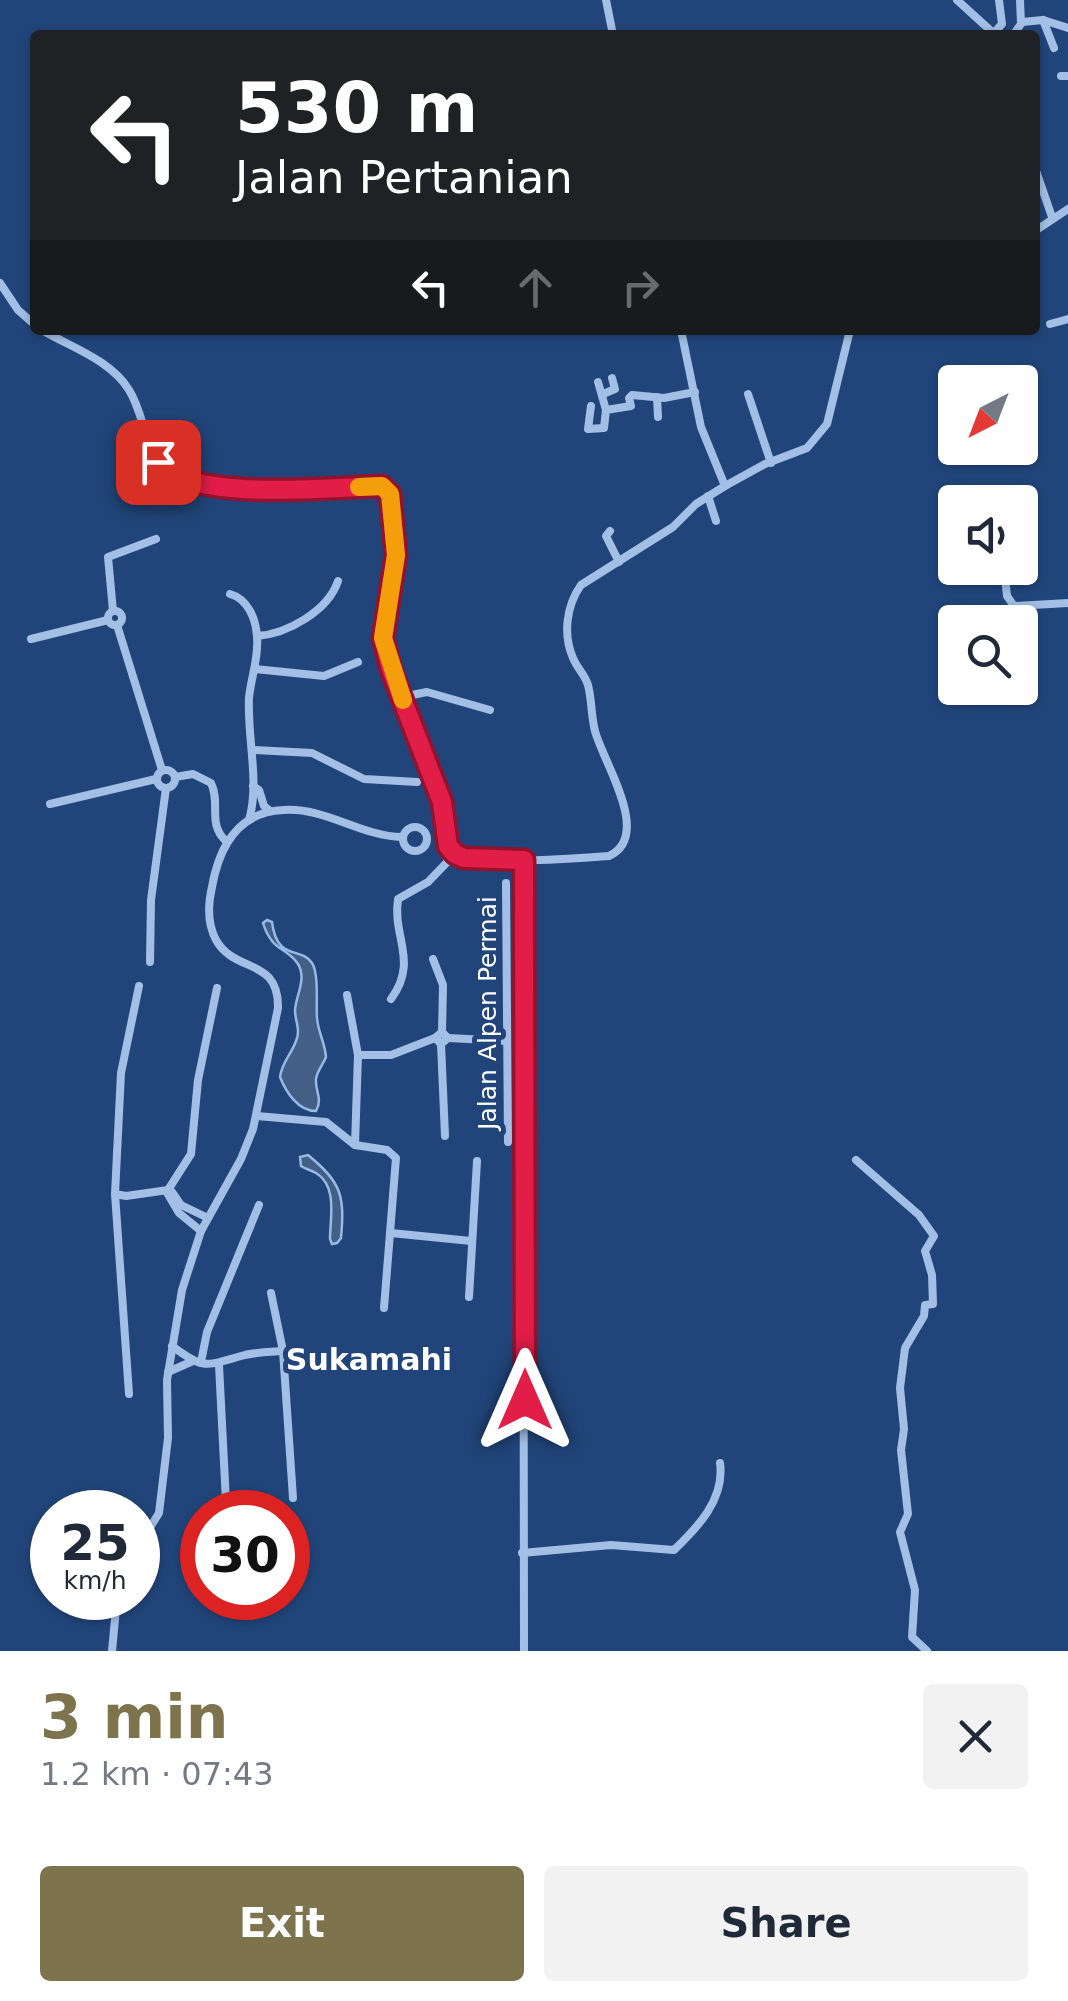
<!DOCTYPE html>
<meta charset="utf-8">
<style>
body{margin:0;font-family:"DejaVu Sans",sans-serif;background:#f2f2f3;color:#1f2937;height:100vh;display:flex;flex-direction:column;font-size:38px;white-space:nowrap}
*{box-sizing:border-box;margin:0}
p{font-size:32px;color:#747a83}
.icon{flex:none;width:55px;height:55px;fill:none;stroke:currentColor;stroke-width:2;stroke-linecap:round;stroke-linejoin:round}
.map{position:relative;height:1651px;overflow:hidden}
.details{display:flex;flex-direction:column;background:#fff;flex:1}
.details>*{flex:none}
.banner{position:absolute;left:30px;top:30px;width:1010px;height:305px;border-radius:10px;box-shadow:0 2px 8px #0004;background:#202124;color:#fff;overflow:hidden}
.needle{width:65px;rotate:222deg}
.buttons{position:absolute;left:938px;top:365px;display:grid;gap:20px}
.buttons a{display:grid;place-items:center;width:100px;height:100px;border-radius:10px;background:#fff;box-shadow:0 2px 8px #0004;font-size:50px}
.speed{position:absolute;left:30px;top:1490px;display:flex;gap:20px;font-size:50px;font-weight:700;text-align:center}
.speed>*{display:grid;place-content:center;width:130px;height:130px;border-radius:50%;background:#fff;box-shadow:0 2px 8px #0004;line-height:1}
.speed small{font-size:25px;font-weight:400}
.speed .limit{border:15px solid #d22;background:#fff;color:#111}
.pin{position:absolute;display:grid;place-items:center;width:85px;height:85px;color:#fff;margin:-42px;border-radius:20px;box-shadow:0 5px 15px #0006}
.me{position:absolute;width:110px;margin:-55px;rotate:0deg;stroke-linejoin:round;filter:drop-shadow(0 0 8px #0008)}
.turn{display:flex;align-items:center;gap:35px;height:210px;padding:0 40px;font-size:45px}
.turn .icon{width:130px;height:130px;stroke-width:2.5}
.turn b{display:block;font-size:70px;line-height:85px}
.lanes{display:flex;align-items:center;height:95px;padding:0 40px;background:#0003;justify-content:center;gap:50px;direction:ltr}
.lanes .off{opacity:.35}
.round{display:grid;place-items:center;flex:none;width:105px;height:105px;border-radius:10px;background:#f2f2f3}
.headline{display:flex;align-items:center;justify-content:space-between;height:170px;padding:0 40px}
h1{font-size:60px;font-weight:800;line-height:75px;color:#7d734c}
.action{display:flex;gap:20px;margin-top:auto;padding:20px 40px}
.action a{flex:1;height:115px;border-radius:10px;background:#7d734c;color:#fff;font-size:40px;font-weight:800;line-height:115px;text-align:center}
.action a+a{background:#f2f2f3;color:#1f2937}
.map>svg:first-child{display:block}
.water{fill:#445f86;stroke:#97b9e6;stroke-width:2.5}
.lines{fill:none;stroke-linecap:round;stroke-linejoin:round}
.minor{stroke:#a3bfe5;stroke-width:8}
.route-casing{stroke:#92132f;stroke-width:25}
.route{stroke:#e11d48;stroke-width:18}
.slow{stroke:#f59e0b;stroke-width:18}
.labels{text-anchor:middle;stroke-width:10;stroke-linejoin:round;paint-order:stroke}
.street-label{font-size:25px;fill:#fff;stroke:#21457a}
.quarter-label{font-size:30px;font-weight:bold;fill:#fff;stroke:#21457a}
</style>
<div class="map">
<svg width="1068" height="1651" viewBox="0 0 1068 1651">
<rect width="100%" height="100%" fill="#21457a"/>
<g class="water">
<path d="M267 920 272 922C277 962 301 946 312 963 319 973 316 1005 317 1018 318 1032 325 1043 326 1057 323 1065 317 1071 316 1079 315 1092 323 1098 316 1111 298 1111 286 1092 280 1077 282 1062 291 1055 296 1041 301 1030 295 1021 295 1010 296 995 307 979 298 964 287 947 272 952 263 923Z"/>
<path d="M308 1155C341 1182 345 1195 341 1238L337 1243 332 1244 330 1239C330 1219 338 1186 316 1173 311 1170 305 1169 301 1166L300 1157Z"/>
</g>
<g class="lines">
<g class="minor">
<path d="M606 0 613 35"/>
<path d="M957 0 990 30 991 35"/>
<path d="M1043 20 1054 48"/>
<path d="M1022 22 1043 20 1068 28"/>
<path d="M992 35 1002 24 999 0"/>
<path d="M1013 35 1021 24 1020 0"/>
<path d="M1061 76H1068"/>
<path d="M1035 168 1052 217"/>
<path d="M1035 231 1068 209"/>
<path d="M0 283 18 310 35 325"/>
<path d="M1050 324 1068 319"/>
<path d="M42 330C70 347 111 360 129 390 145 415 144 452 168 472 198 499 335 488 379 486L387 489 396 555 383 628 384 645C396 697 423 746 440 797 445 813 440 845 456 855 473 866 584 858 609 856 653 836 603 762 595 731 591 716 592 700 588 685 585 675 577 668 573 658 563 635 566 606 581 585L673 527 696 504 725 486 765 464 807 448 827 424 850 330"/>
<path d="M681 330 701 427 725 486"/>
<path d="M598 382 606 410"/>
<path d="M603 394 615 389 612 378"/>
<path d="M748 394 771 463"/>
<path d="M657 397 658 417"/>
<path d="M591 406 588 429 604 428 606 410 631 406 629 398 632 395 664 398 695 392"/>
<path d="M708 496 716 521"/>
<path d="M610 531 606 536 619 562"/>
<path d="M1004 568 1007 596 1014 606 1068 603"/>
<path d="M230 594C248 599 256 619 257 637 259 658 251 677 249 698 247 739 260 781 249 820"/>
<circle cx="115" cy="618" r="7"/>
<path d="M113 611 108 557 156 539"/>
<path d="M117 625 162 770"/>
<path d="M257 636C287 634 328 611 338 581"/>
<path d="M31 639 108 620"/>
<path d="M255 669 324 676 358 662"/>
<path d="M402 697 427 692 490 710"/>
<path d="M252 750 312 753 364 779 417 782"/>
<circle cx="166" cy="779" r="9"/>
<path d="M175 777 193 774 211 783C221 803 207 824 226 841"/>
<path d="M253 786 259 790 264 806 269 810"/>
<path d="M50 804 156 779"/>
<circle cx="415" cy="839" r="12"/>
<path d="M523 861 524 1651"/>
<path d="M506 883 508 1142"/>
<path d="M433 959 443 985 442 1032 435 1038 441 1044 448 1038 442 1032"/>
<path d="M150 962 151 900 166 788"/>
<path d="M347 995 358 1055 355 1145"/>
<path d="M391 999C419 961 392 937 398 899L428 882 455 854"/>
<path d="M448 1038 507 1041"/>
<path d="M441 1044 445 1136"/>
<path d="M358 1055H391L435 1038"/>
<path d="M257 1116 326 1122 355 1145 387 1150 396 1158 384 1308"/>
<path d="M856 1160 919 1215 934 1236 925 1251 932 1275 933 1304 925 1305 924 1316 905 1348 900 1388 904 1429 901 1450 908 1514 900 1532 915 1590 912 1637 927 1651"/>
<path d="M166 1191 179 1213 201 1231"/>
<path d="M172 1192 181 1205 208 1218"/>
<path d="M115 1194 126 1196 168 1190 191 1154 198 1080 217 988"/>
<path d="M391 1233 471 1241"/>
<path d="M271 1293 283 1351 293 1498"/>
<path d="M469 1297 477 1161"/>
<path d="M172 1346C204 1370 205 1366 241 1356 255 1352 269 1352 283 1351"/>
<path d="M201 1362 207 1332 259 1205"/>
<path d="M219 1365 226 1502"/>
<path d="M168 1372 193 1361"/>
<path d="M129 1394 115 1194 121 1073 139 986"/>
<path d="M138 1547 159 1513 168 1438 167 1380 182 1290 201 1231 241 1159 253 1129 278 1008C279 957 235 974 216 940 207 923 208 904 212 887 219 847 238 812 283 810 326 807 360 836 402 837"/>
<path d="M522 1553 611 1545 674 1550C698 1527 725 1499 720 1463"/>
<path d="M112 1651 117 1598"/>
</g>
</g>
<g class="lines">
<g class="route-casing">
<path id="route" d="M158 462C189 503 331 487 382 486L390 494 396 555 383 638 391 670 442 802 448 846 455 854 464 858 524 860 525 1400"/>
</g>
<use href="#route" class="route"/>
<path class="slow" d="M359 487 382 486 390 494 396 555 383 638 403 700"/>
</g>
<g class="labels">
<g class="street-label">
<text transform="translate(487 1013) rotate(-90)" y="9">Jalan Alpen Permai</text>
</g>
<g class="quarter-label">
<text x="369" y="1370">Sukamahi</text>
</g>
</g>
</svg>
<div class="buttons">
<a><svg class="needle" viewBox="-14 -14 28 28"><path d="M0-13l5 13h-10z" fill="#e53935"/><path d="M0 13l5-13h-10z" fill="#747a83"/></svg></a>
<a><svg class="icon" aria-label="sound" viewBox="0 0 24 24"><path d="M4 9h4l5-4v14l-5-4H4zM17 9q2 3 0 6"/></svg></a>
<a><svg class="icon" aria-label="search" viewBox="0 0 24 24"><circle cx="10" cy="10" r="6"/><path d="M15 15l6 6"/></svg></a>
</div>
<div class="speed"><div>25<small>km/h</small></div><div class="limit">30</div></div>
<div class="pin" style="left:158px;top:462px;background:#d93025"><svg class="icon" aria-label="arrive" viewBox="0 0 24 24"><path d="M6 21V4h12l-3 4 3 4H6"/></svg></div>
<svg class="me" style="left:525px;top:1400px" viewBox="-20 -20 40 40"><path d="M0-17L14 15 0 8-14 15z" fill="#e11d48" stroke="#fff" stroke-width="4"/></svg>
<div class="banner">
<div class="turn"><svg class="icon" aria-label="left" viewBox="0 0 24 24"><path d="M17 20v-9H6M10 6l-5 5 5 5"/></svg><div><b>530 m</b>Jalan Pertanian</div></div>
<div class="lanes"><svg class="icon" aria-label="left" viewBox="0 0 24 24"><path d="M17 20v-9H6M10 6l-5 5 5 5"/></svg><svg class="icon off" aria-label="ahead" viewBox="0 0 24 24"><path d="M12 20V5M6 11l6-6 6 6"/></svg><svg class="icon off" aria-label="right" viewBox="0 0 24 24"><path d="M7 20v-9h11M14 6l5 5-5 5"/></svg></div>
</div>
</div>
<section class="details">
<div class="headline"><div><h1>3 min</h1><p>1.2 km · 07:43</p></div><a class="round"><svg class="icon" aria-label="close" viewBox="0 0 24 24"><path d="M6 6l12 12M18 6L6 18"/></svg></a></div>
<div class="action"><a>Exit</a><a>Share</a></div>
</section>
